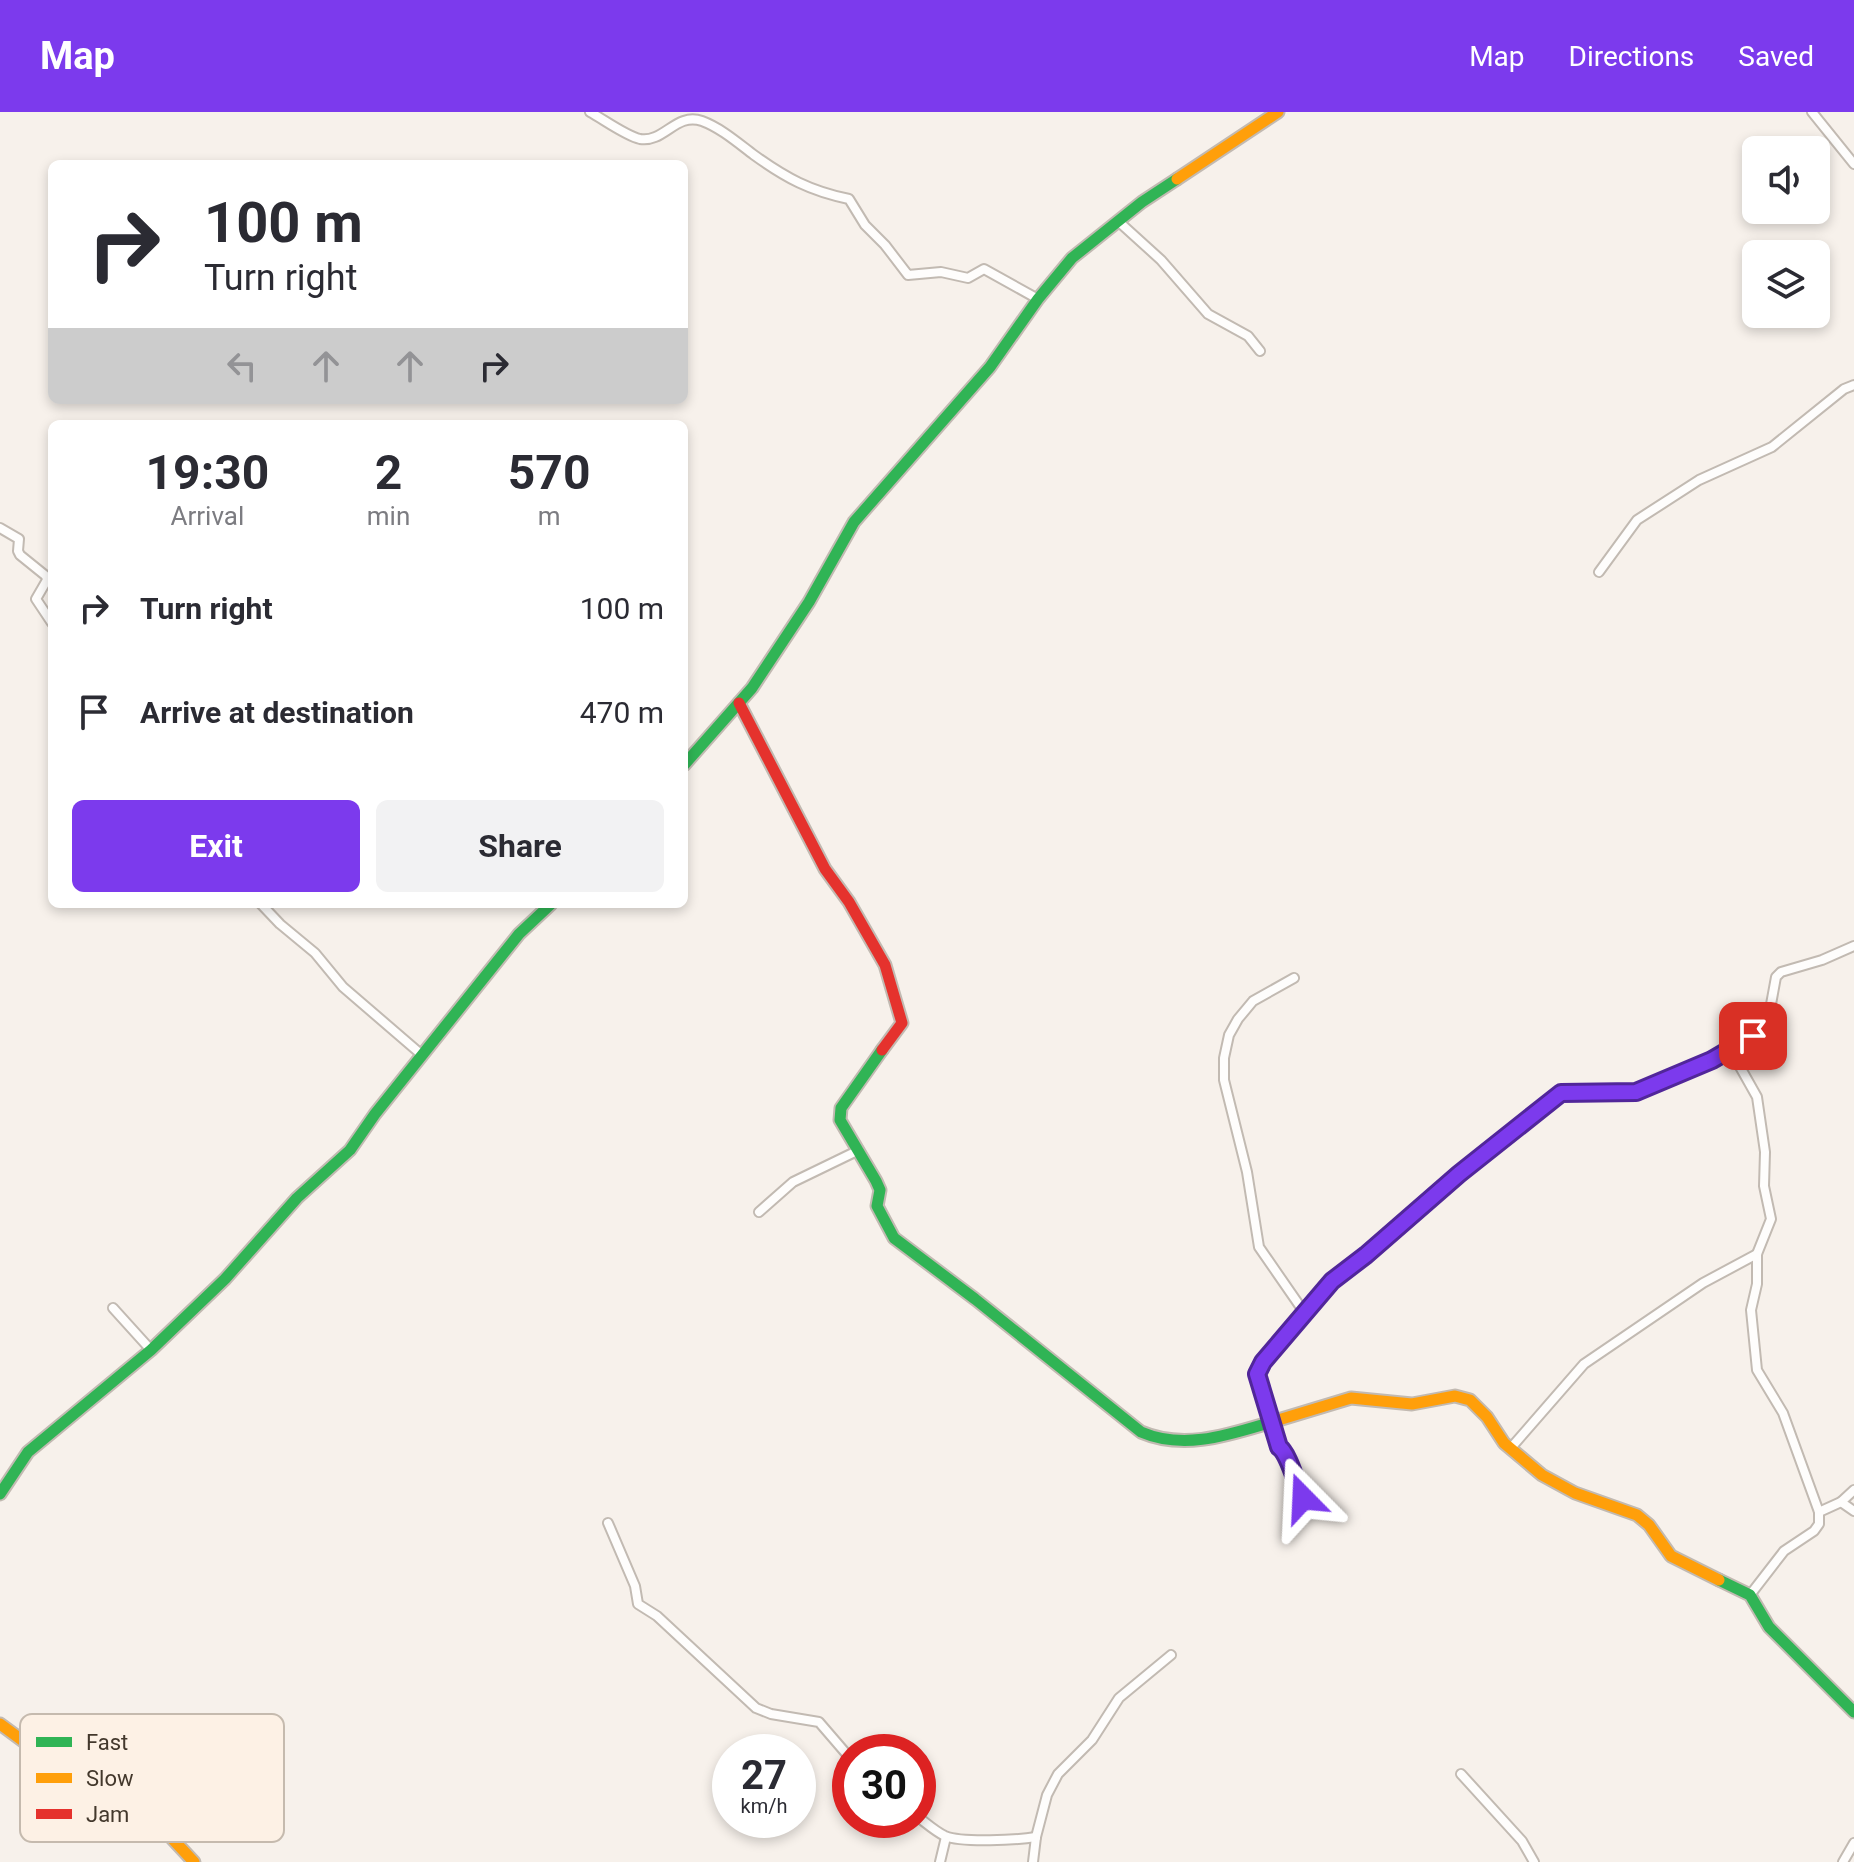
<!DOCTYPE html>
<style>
body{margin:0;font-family:Roboto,sans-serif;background:#f2f2f3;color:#2b2b33;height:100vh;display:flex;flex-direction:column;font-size:30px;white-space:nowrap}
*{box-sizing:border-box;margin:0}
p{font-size:26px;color:#7c7c81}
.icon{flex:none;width:44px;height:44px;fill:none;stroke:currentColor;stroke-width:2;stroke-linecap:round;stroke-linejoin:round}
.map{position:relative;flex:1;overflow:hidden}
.details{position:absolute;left:48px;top:308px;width:640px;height:488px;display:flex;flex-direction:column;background:#fff;border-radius:12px;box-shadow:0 4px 12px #0003}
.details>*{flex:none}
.guide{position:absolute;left:48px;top:48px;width:640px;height:244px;border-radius:12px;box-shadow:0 4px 12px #0003;background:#fff;color:#2b2b33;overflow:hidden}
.tools{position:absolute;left:1742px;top:24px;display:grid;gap:16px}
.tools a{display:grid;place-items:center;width:88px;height:88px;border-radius:12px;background:#fff;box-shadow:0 4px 12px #0003;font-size:40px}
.speed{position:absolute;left:712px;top:1622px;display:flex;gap:16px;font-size:40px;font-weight:700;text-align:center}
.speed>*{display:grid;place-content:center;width:104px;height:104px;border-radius:50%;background:#fff;box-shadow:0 4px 12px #0003;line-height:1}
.speed small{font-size:20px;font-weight:400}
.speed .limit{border:12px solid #d22;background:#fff;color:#111}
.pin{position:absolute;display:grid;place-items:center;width:68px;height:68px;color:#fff;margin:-34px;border-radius:16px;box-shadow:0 4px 12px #0006}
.me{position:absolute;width:88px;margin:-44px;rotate:339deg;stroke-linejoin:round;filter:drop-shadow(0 0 6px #0008)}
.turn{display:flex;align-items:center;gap:28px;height:168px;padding:0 24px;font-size:36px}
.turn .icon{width:104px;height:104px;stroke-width:2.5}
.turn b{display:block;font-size:56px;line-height:68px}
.lanes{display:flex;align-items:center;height:76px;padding:0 24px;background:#0003;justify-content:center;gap:40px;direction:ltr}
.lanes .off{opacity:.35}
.eta{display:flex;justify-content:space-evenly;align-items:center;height:136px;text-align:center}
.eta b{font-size:48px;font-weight:700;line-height:56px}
.cta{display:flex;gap:16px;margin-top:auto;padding:16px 24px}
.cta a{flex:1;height:92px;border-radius:12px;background:#7c3aed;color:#fff;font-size:32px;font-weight:700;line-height:92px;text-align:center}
.cta a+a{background:#f2f2f3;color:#2b2b33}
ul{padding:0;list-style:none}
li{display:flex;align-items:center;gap:24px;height:104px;padding:0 24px}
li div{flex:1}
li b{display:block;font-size:30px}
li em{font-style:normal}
header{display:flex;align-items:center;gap:48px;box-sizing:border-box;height:112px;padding:0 40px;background:#7c3aed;color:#fff}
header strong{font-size:38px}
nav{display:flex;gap:44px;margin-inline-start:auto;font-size:28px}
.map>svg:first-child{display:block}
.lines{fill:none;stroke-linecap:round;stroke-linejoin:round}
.street-casing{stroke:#c2bab2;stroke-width:12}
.fast-casing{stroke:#c2bab2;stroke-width:15}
.slow-casing{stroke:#c2bab2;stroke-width:15}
.jam-casing{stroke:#c2bab2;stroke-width:15}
.street{stroke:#fefdfc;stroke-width:8}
.fast{stroke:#30b455;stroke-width:11}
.slow{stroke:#ff9f0a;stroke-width:11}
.jam{stroke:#e5322d;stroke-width:11}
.route-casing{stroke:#51269a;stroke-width:20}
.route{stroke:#7c3aed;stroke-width:14}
.key{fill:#fdf1e5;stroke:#c5baae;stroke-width:2}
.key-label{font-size:22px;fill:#43382c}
</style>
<header>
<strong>Map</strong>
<nav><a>Map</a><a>Directions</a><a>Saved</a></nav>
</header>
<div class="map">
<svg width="1854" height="1750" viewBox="0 0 1854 1750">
<rect width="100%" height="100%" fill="#f7f1eb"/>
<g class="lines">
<g class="street-casing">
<g id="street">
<path d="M590 0C603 7 626 24 640 27 664 31 676 0 702 9 721 16 738 31 754 43 786 66 810 79 849 87L865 113 885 133 908 163 941 160 968 166 984 157 1038 187"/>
<path d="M1812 0 1854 52"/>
<path d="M1118 109 1161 148 1208 202 1248 224 1260 239"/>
<path d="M0 416 19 427 18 439 20 443 46 464 47 468 36 487 52 511"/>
<path d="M1599 460 1637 408 1699 368 1772 335 1844 277 1854 273"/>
<path d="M261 792 280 812 315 841 343 875 422 943"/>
<path d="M1294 866 1253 889 1238 907 1229 923 1224 946V968L1247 1060 1259 1135 1304 1200"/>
<path d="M1730 937 1767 914 1776 865 1781 860 1822 848 1854 834"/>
<path d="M759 1100 793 1070 859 1038"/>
<path d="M113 1196 151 1238"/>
<path d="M1510 1337 1584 1252 1703 1171 1757 1142"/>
<path d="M1303 1386C1295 1372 1289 1342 1279 1335L1257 1262 1263 1250 1332 1169 1366 1143 1459 1062 1561 981 1636 980 1712 948 1730 937 1757 985 1765 1040 1764 1074 1771 1107 1757 1142V1172L1751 1198 1757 1258 1783 1301 1819 1400V1412L1814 1419 1784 1439 1750 1483"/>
<path d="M1841 1390 1854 1399"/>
<path d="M1819 1400 1841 1390 1854 1378"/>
<path d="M608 1411 635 1474 638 1492 657 1504 756 1596 771 1602 819 1610 850 1646"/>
<path d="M1461 1662 1522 1729 1534 1750"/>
<path d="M918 1705C926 1711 936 1720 945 1724 962 1731 1017 1728 1036 1725"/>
<path d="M940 1750 946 1725"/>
<path d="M1033 1750 1036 1725 1047 1683 1058 1662 1092 1628 1119 1586 1171 1543"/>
<path d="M1843 1750 1854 1731"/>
</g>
</g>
<g class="fast-casing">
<g id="fast">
<path d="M684 653 752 576 809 490 854 410 990 255 1038 187 1072 146 1142 90 1177 67"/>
<path d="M882 938 841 996 840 1008 876 1069 880 1078 877 1094 894 1126 975 1187 1141 1320C1185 1339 1231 1322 1275 1309"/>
<path d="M0 1382 28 1340 151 1238 225 1167 297 1086 350 1038 375 1002 519 822 551 792"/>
<path d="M1719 1468 1750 1483 1769 1515 1854 1600"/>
</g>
</g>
<g class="slow-casing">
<g id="slow">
<path d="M1177 67 1278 0"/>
<path d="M1275 1309 1351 1286 1412 1292 1455 1284 1470 1288 1487 1305 1504 1331 1542 1363 1575 1381 1637 1403 1649 1413 1671 1444 1719 1468"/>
<path d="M0 1612 42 1643 139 1691 194 1750"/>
</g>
</g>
<g class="jam-casing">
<path id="jam" d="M739 591 825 757 849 790 885 853 902 911 882 938"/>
</g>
<use href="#street" class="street"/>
<use href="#fast" class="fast"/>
<use href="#slow" class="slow"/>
<use href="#jam" class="jam"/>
</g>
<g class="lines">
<g class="route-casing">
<path id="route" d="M1303 1386C1296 1372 1289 1342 1279 1335L1257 1262 1263 1250 1332 1169 1366 1143 1459 1062 1561 981 1636 980 1712 948 1753 924"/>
</g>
<use href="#route" class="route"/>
</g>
<rect x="20" y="1602" width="264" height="128" rx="12" class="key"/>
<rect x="36" y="1625" width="36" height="10" fill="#30b455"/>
<rect x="36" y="1661" width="36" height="10" fill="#ff9f0a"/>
<rect x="36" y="1697" width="36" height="10" fill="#e5322d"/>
<g class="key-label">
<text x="86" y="1638">Fast</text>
<text x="86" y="1674">Slow</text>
<text x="86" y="1710">Jam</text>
</g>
</svg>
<div class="tools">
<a><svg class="icon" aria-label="sound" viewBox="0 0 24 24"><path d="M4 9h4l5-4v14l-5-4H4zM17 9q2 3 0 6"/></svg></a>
<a><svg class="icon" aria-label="layers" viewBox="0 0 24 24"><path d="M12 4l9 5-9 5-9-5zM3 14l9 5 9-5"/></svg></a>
</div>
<div class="speed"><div>27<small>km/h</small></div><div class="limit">30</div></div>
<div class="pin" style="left:1753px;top:924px;background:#d93025"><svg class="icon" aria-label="arrive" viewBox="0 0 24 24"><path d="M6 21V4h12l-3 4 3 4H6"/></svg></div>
<svg class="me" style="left:1303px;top:1386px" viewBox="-20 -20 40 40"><path d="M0-17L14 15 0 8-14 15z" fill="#7c3aed" stroke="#fff" stroke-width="4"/></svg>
<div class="guide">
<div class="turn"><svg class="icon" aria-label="right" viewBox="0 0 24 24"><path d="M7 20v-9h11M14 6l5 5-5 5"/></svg><div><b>100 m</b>Turn right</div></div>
<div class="lanes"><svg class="icon off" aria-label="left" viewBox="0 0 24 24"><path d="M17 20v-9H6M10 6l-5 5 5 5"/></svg><svg class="icon off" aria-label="ahead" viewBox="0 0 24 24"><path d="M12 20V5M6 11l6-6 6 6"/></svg><svg class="icon off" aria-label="ahead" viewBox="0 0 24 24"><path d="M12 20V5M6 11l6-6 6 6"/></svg><svg class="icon" aria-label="right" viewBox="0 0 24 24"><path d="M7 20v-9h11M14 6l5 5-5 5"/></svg></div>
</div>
<section class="details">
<div class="eta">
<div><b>19:30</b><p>Arrival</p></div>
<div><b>2</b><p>min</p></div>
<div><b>570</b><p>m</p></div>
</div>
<ul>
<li><svg class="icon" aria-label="right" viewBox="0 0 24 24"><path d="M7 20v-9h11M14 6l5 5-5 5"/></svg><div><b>Turn right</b></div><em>100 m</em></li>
<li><svg class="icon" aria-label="arrive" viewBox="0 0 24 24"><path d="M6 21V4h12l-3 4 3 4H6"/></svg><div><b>Arrive at destination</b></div><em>470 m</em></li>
</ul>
<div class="cta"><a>Exit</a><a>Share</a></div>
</section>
</div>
